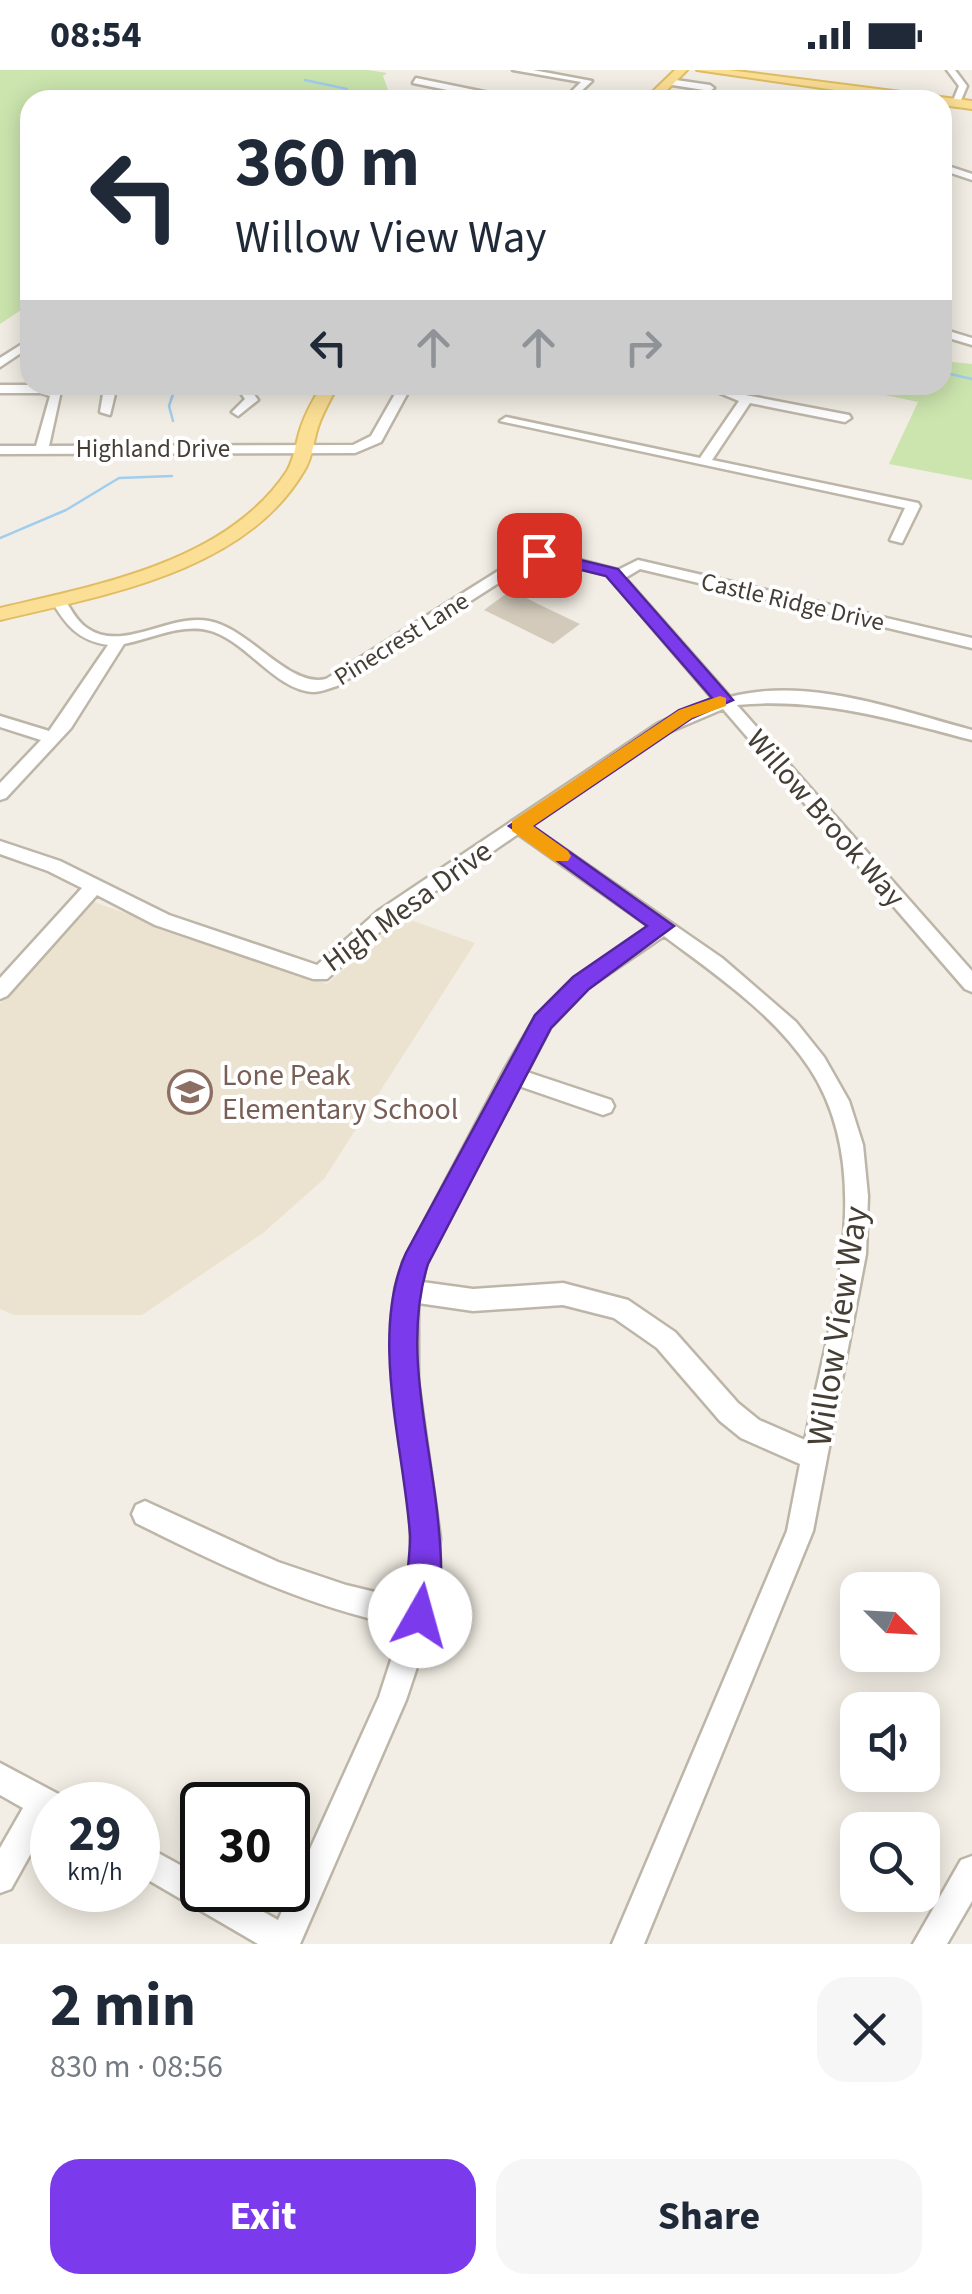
<!DOCTYPE html>
<meta charset="utf-8">
<style>
body{margin:0;font-family:"Source Sans 3",sans-serif;background:#f6f6f7;color:#1f2937;height:100vh;display:flex;flex-direction:column;font-size:38px;white-space:nowrap}
*{box-sizing:border-box;margin:0}
p{font-size:32px;color:#747a83}
.icon{flex:none;width:55px;height:55px;fill:none;stroke:currentColor;stroke-width:2;stroke-linecap:round;stroke-linejoin:round}
.map{position:relative;height:1874px;overflow:hidden}
.side{display:flex;flex-direction:column;background:#fff;flex:1}
.side>*{flex:none}
.hud{position:absolute;left:20px;top:20px;width:932px;height:305px;border-radius:30px;box-shadow:0 5px 25px #0003;background:#fff;color:#1f2937;overflow:hidden}
.needle{width:65px;rotate:114deg}
.tools{position:absolute;left:840px;top:1502px;display:grid;gap:20px}
.tools a{display:grid;place-items:center;width:100px;height:100px;border-radius:20px;background:#fff;box-shadow:0 5px 25px #0003;font-size:50px}
.speed{position:absolute;left:30px;top:1712px;display:flex;gap:20px;font-size:50px;font-weight:700;text-align:center}
.speed>*{display:grid;place-content:center;width:130px;height:130px;border-radius:50%;background:#fff;box-shadow:0 5px 25px #0003;line-height:1}
.speed small{font-size:25px;font-weight:400}
.speed .limit{border:5px solid #111;border-radius:15px;background:#fff;color:#111}
.pin{position:absolute;display:grid;place-items:center;width:85px;height:85px;color:#fff;margin:-42px;border-radius:20px;box-shadow:0 5px 15px #0006}
.me{position:absolute;width:110px;margin:-55px;rotate:7deg;stroke-linejoin:round;filter:drop-shadow(0 0 8px #0008)}
.turn{display:flex;align-items:center;gap:35px;height:210px;padding:0 50px;font-size:45px}
.turn .icon{width:130px;height:130px;stroke-width:2.5}
.turn b{display:block;font-size:70px;line-height:85px}
.lanes{display:flex;align-items:center;height:95px;padding:0 50px;background:#0003;justify-content:center;gap:50px;direction:ltr}
.lanes .off{opacity:.35}
.round{display:grid;place-items:center;flex:none;width:105px;height:105px;border-radius:30px;background:#f6f6f7}
.head{display:flex;align-items:center;justify-content:space-between;height:170px;padding:0 50px}
h1{font-size:60px;font-weight:700;line-height:75px}
.primary-button{display:flex;gap:20px;margin-top:auto;padding:20px 50px}
.primary-button a{flex:1;height:115px;border-radius:30px;background:#7c3aed;color:#fff;font-size:40px;font-weight:700;line-height:115px;text-align:center}
.primary-button a+a{background:#f6f6f7;color:#1f2937}
.status{display:flex;justify-content:space-between;align-items:center;height:70px;padding:0 50px;background:#fff;direction:ltr}
.status svg{height:28px;fill:currentColor}
.map>svg:first-child{display:block}
.education{fill:#ebe3cf}
.green{fill:#cce5ae}
.lines{fill:none;stroke-linecap:round;stroke-linejoin:round}
.stream{stroke:#a2ceee;stroke-width:2.5}
.building{fill:#d3cabb}
.minor-casing{stroke:#bdb6a8;stroke-width:5}
.major-casing{stroke:#e0bc65;stroke-width:4}
.minor{fill:#fff;fill-rule:evenodd}
.major{fill:#fbdf95;fill-rule:evenodd}
.route{fill:#7c3aed;stroke:#51269a;stroke-width:2.5}
.slow{fill:#f59e0b}
.labels{text-anchor:middle;stroke-width:8;stroke-linejoin:round;paint-order:stroke}
.far-street-label{font-size:25px;fill:#443e35;stroke:#fff}
.street-label{font-size:30px;fill:#443e35;stroke:#fff}
.education-label{font-size:30px;fill:#785e54;stroke:#fff;text-anchor:start}
.near-street-label{font-size:35px;fill:#443e35;stroke:#fff}
</style>
<div class="status"><b>08:54</b><svg viewBox="0 0 49 12"><path d="M0 12V9h3v3zM5 12V6h3v6zM10 12V3h3v9zM15 12V0h3v12zM26 1h20v11H26zM47 4h2v5h-2z"/></svg></div>
<div class="map">
<svg width="972" height="1874" viewBox="0 0 972 1874">
<rect width="100%" height="100%" fill="#f2eee5"/>
<path class="education" d="M94 832 327 914 402 847 475 873 324 1109 263 1163 142 1245H14L0 1239V934Z"/>
<g class="green">
<path d="M0 0H368L387 3 383 6 388 20 439 30H30V234L0 254Z"/>
<path d="M943 291 972 294V410L889 394 918 332 838 315H942Z"/>
</g>
<g class="lines">
<g class="stream">
<path d="M305 10 347 19"/>
<path d="M355 21 368 26"/>
<path d="M942 302 972 309"/>
<path d="M173 351 169 336 176 315"/>
<path d="M0 468 66 440 119 408 172 406"/>
</g>
</g>
<path class="building" d="M511 520 538 534 580 554 553 574 484 540Z"/>
<g class="lines">
<g class="minor-casing">
<g id="minor">
<path d="M513 0H533L592 11 572 30H563L581 12Z"/>
<path d="M947 0H955L967 16 959 35 952 33 959 16Z"/>
<path d="M416 8 509 27 513 30H496L413 13Z"/>
<path d="M669 9 710 15 714 18 710 21 666 14Z"/>
<path d="M942 94 972 104V110L942 100Z"/>
<path d="M942 259 972 268V275L942 266Z"/>
<path d="M30 269V277L0 297V288Z"/>
<path d="M0 315H42L61 321 49 376 353 375 371 366 400 315H412L381 372 355 383 0 384V376H36L50 326 41 323H0Z"/>
<path d="M99 315H111L115 324 110 345 100 342 103 324Z"/>
<path d="M235 315H247L258 330 238 346 232 342 245 329Z"/>
<path d="M628 315H679C668 322 639 322 628 315Z"/>
<path d="M700 315H717L740 324 849 345 851 348 845 352 750 333 712 390 918 433 920 436 902 473 890 470 905 438 500 351 506 347 700 388 739 331Z"/>
<path d="M548 482 618 500 638 490 972 568V578L640 499 625 508 730 627C808 606 897 640 972 660V670C894 650 819 627 737 635L972 901V922L965 919 723 639 669 662 531 756 722 888 796 952 824 987 849 1031 863 1075 868 1126 866 1184 813 1461 644 1874H612L787 1461 800 1394 741 1368 720 1351 657 1278 614 1248 563 1235 473 1241 418 1233V1311L440 1468 434 1546 406 1630 300 1874H258L138 1804V1772L202 1807V1820H225L278 1850 379 1627 402 1556C308 1537 222 1496 136 1453L132 1444 136 1435 145 1431 278 1492 346 1515 408 1530C423 1426 381 1324 395 1221 396 1212 401 1202 403 1192L505 999 536 946 574 908 650 857 518 764 392 851 327 909H313L155 855 97 825 7 926 0 929V908L82 818 48 801 0 784V771L60 791 169 845 317 895 378 841 657 654 694 636 715 631 607 505 548 490 533 491 337 616C330 618 321 622 314 622 275 621 245 568 207 560 180 554 150 569 124 574L71 658 6 728 0 730V713L41 670 0 657V646L49 661 108 575C77 570 66 555 51 530L53 527H63C70 537 76 551 87 558 122 583 170 543 209 551 249 558 289 618 326 609L525 484ZM664 866C716 905 774 944 810 999 880 1106 828 1255 805 1370L759 1350 738 1333 675 1262 628 1230 563 1213 473 1219 422 1212 426 1194 519 1016 603 1045 611 1042 614 1036 611 1030 527 1002 550 958 588 918Z"/>
<path d="M0 1693 62 1726 65 1735H52V1751H49L11 1819 0 1823V1778L23 1738 0 1725Z"/>
<path d="M972 1786V1831L947 1874H913L961 1790Z"/>
</g>
</g>
<g class="major-casing">
<g id="major">
<path d="M675 0H687L657 30H644Z"/>
<path d="M697 0H729L972 31V39L942 35V30H905Z"/>
<path d="M322 315H338C331 329 323 342 318 357 313 372 313 387 304 401 245 502 104 525 0 550V538C98 515 227 492 287 401 295 387 296 371 301 357 306 342 314 328 322 315Z"/>
</g>
</g>
<use href="#minor" class="minor"/>
<use href="#major" class="major"/>
</g>
<path class="route" d="M539 480 618 499 733 630 692 648 533 756 674 856 589 919 551 958 428 1194C403 1272 428 1362 437 1441 441 1479 446 1521 431 1557L420 1561 409 1557C400 1535 411 1492 410 1465 404 1379 369 1264 406 1183L535 945 573 907 647 856 509 756 679 640 712 628 606 506 533 488V482Z"/>
<path class="slow" d="M720 626 726 628V636L692 648 533 756 568 781 571 786 568 791H554L512 761V751L679 640Z"/>
<defs>
<g id="school-ring" transform="scale(2.25)"><circle r="9.5" fill="#fff" stroke="#8d6e63" stroke-width="1.5"/><path d="M0-5L7-2L0 1L-7-2ZM-4 1L0 2.5L4 1V4Q0 6-4 4Z" fill="#8d6e63"/></g>
</defs>
<g fill-rule="evenodd">
<use href="#school-ring" x="190" y="1022"/>
</g>
<g class="labels">
<g class="far-street-label">
<text x="153" y="387">Highland Drive</text>
<text transform="translate(793 531) rotate(13)" y="9">Castle Ridge Drive</text>
<text transform="translate(401 568) rotate(-32)" y="9">Pinecrest Lane</text>
</g>
<g class="street-label">
<text transform="translate(826 748) rotate(49)" y="10">Willow Brook Way</text>
<text transform="translate(407 836) rotate(-36)" y="10">High Mesa Drive</text>
</g>
<g class="education-label">
<text x="222" y="1015">Lone Peak<tspan x="222" dy="34">Elementary School</tspan></text>
</g>
<g class="near-street-label">
<text transform="translate(837 1256) rotate(-81)" y="12">Willow View Way</text>
</g>
</g>
</svg>
<div class="tools">
<a><svg class="needle" viewBox="-14 -14 28 28"><path d="M0-13l5 13h-10z" fill="#e53935"/><path d="M0 13l5-13h-10z" fill="#747a83"/></svg></a>
<a><svg class="icon" aria-label="sound" viewBox="0 0 24 24"><path d="M4 9h4l5-4v14l-5-4H4zM17 9q2 3 0 6"/></svg></a>
<a><svg class="icon" aria-label="search" viewBox="0 0 24 24"><circle cx="10" cy="10" r="6"/><path d="M15 15l6 6"/></svg></a>
</div>
<div class="speed"><div>29<small>km/h</small></div><div class="limit">30</div></div>
<div class="pin" style="left:539px;top:485px;background:#d93025"><svg class="icon" aria-label="arrive" viewBox="0 0 24 24"><path d="M6 21V4h12l-3 4 3 4H6"/></svg></div>
<svg class="me" style="left:420px;top:1546px" viewBox="-20 -20 40 40"><circle r="19" fill="#fff"/><path d="M0-13L10 11 0 6-10 11z" fill="#7c3aed"/></svg>
<div class="hud">
<div class="turn"><svg class="icon" aria-label="left" viewBox="0 0 24 24"><path d="M17 20v-9H6M10 6l-5 5 5 5"/></svg><div><b>360 m</b>Willow View Way</div></div>
<div class="lanes"><svg class="icon" aria-label="left" viewBox="0 0 24 24"><path d="M17 20v-9H6M10 6l-5 5 5 5"/></svg><svg class="icon off" aria-label="ahead" viewBox="0 0 24 24"><path d="M12 20V5M6 11l6-6 6 6"/></svg><svg class="icon off" aria-label="ahead" viewBox="0 0 24 24"><path d="M12 20V5M6 11l6-6 6 6"/></svg><svg class="icon off" aria-label="right" viewBox="0 0 24 24"><path d="M7 20v-9h11M14 6l5 5-5 5"/></svg></div>
</div>
</div>
<section class="side">
<div class="head"><div><h1>2 min</h1><p>830 m · 08:56</p></div><a class="round"><svg class="icon" aria-label="close" viewBox="0 0 24 24"><path d="M6 6l12 12M18 6L6 18"/></svg></a></div>
<div class="primary-button"><a>Exit</a><a>Share</a></div>
</section>
